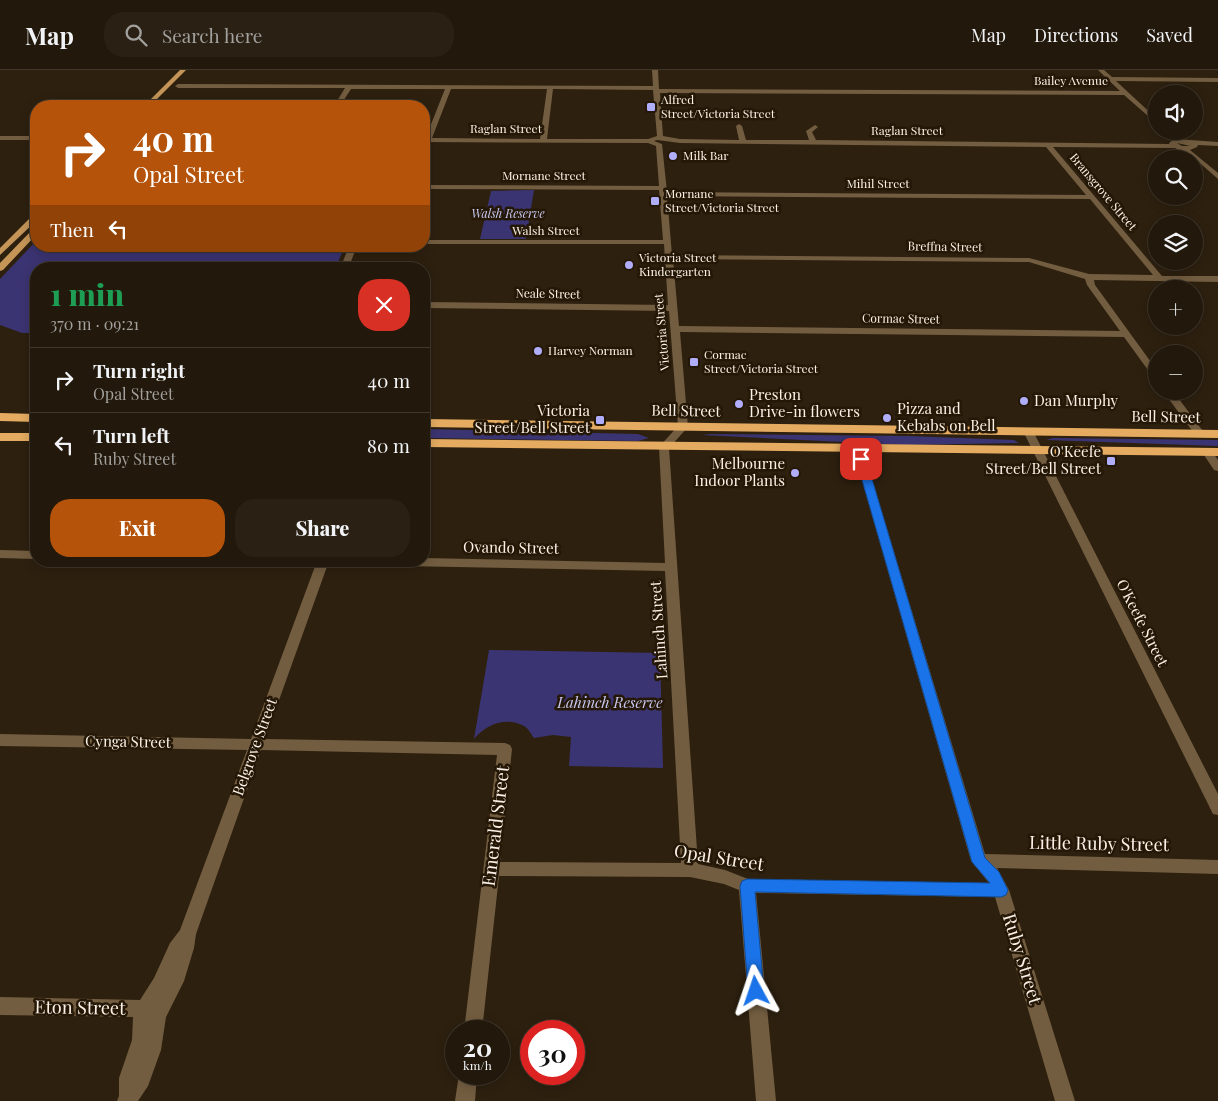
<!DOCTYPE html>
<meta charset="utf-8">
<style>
body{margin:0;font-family:"Playfair Display",serif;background:#2a2114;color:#f1f3f6;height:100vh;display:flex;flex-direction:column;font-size:19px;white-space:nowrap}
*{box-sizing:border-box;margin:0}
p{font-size:16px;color:#a2a09d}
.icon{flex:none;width:28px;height:28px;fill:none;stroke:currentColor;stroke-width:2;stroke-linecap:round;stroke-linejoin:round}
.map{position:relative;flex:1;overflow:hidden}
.sheet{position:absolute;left:30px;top:192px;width:400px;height:305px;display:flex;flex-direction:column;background:#22180b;border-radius:20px;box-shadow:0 2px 12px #0003,0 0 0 1px #3f372c}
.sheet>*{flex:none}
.guide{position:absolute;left:30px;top:30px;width:400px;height:152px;border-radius:20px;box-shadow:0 2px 12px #0003,0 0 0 1px #3f372c;background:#b45309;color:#fff;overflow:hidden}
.tools{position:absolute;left:1148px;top:15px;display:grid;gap:10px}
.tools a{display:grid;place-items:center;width:55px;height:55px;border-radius:50%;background:#22180b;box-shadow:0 2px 12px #0003,0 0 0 1px #3f372c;font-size:25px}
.speed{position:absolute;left:445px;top:950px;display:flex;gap:10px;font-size:25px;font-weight:700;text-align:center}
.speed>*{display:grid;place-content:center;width:65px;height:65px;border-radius:50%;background:#22180b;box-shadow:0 2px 12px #0003,0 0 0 1px #3f372c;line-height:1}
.speed small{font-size:12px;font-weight:400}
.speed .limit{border:8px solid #d22;background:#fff;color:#111}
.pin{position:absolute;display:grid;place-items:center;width:42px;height:42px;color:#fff;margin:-21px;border-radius:10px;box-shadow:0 2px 8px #0006}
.me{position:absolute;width:55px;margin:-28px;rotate:355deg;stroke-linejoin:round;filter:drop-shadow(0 0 4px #0008)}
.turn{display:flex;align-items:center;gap:18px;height:105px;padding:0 20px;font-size:22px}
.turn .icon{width:65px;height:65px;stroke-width:2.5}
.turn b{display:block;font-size:35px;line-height:42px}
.then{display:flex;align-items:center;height:48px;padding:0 20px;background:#0003;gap:10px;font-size:19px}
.round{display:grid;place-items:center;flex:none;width:52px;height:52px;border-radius:20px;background:#2a2114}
.head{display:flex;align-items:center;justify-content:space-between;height:85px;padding:0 20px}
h1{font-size:30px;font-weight:800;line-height:38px;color:#1e9e55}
.button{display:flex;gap:10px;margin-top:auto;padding:10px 20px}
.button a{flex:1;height:58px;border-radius:20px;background:#b45309;color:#fff;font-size:20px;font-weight:800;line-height:58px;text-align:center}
.button a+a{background:#2a2114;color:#f1f3f6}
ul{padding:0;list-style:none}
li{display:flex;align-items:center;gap:15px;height:65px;padding:0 20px;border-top:1px solid #3f372c}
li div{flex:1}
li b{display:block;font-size:19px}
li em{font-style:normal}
header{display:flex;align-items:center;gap:30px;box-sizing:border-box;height:70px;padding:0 25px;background:#22180b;border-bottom:1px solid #3f372c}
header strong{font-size:24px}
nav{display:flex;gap:28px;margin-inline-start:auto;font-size:18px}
.search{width:350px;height:45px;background:#2a2114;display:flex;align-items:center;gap:12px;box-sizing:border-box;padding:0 18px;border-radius:20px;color:#a2a09d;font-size:19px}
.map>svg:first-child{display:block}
.green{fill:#3b3472}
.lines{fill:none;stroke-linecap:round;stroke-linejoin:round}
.minor{fill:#735d40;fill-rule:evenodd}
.major{fill:#c59558;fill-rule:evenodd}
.highway{fill:#e5ac61;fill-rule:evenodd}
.route{fill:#1a73e8;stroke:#114b97}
.poi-dot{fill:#b0aefa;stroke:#241706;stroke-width:2}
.labels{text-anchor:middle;stroke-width:5;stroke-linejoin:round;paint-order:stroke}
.far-street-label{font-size:12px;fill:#fbf1e6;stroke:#241706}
.far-poi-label{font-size:12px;fill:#fbf1e6;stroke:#241706;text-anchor:start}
.far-park-label{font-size:12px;font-style:italic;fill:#c8c8f2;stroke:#241706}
.poi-label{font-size:15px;fill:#fbf1e6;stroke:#241706;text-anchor:start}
.street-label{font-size:15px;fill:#fbf1e6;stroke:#241706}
.park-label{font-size:15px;font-style:italic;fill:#c8c8f2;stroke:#241706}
.near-street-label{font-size:18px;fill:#fbf1e6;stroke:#241706}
</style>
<header>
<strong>Map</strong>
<div class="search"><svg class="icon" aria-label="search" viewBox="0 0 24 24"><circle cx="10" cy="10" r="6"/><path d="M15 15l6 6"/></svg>Search here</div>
<nav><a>Map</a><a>Directions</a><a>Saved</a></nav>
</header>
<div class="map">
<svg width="1218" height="1031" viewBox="0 0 1218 1031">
<rect width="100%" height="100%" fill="#2d200f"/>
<g class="green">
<path d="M534 120 526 169H480L491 121Z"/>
<path d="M36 171V176H345L335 199H36V263H22L0 255V209Z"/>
<path d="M424 359 638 364 649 368 638 371 424 368Z"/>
<path d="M710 364 909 366 1014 370 1019 373 904 375 702 365Z"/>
<path d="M1053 368 1218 370V376L1046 370Z"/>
<path d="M489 580 660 583 663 698 569 696 571 667 553 665 534 668C531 664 528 658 524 656 506 646 485 655 474 669Z"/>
</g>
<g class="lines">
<g class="minor">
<path d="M652 0H658L659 19 1120 21 1098 0H1104L1112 7 1218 8V12L1116 11 1156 48V53L1124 25 660 23 663 66 680 69 739 70 736 56 739 54 742 56 746 70H809L806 61 815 55 818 57 812 62 816 70 1169 74 1170 72 1176 69 1218 72V76L1198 75 1197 77 1190 80 1218 103V109L1193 87 1175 78 1053 77 1162 206H1218V212L1094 210 1095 215 1156 299V308L1153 307 1124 267 680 262 688 357 669 378 698 794 725 800 748 809 989 813 971 791 853 379 858 376 863 379 985 784 1218 790V804L997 798 1009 820 1075 1031H1055L995 827 756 823 776 1031H756L739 820 724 814 690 807 499 806 482 961H464L497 685 261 680 196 864 194 878 184 911 166 947 161 980 148 1016 138 1031H117L119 1026V1008L132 970 133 947 0 945V927L140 930 154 908 170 873 180 860 247 680 0 676V664L251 669 317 491H329L265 669 505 673 510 675 512 679 500 792 681 793 665 501 350 495 344 491H424V488L665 493 659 377 678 356 669 241 424 238V232L668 235 664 174H424V170H663L659 120 424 119V115L659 116 656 76 648 73 424 72 445 19H351L340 36H334L345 18H178L175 16 178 14 653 16ZM451 19H547L540 69 432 68ZM553 19 653 20 657 66 648 69H547ZM657 70 680 73 1046 77 1086 125 667 122 662 74 654 71ZM1177 73 1190 76H1182ZM667 126 1090 129 1153 205 1089 204 1029 188 672 185ZM673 189 1029 192 1085 209 1087 215 1120 261 679 256Z"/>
<rect x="0" y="66" width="36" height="4"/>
<path d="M349 176H357L348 199H340Z"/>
<path d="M1163 321H1173L1205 364 1204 366H1196Z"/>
<path d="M1028 358 1033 361 1218 724V745L1213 744 1023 361Z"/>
<path d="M1207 379 1211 380 1218 390V401L1214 400 1202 382Z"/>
<path d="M0 480 36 481V489L0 488Z"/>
<path d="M459 1004H477L475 1031H455Z"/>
</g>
<g class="major">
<path d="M180 0H186L150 36H144Z"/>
<path d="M33 145H36V151L0 185V178Z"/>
<path d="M33 159H36V165L3 200 0 201V193Z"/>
</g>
<g class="highway">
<path d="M0 343 36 344V352L0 351Z"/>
<path d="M424 349 1218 360V368L424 357Z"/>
<rect x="0" y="363" width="36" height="8"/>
<path d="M424 369 1218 378V386L424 377Z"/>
</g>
</g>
<path class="route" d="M861 386 866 389 985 788 999 802 1008 820 1006 825 1001 827 755 822 764 921 762 926 756 928 751 926 748 921 740 816 742 811 747 809 990 813 972 792 856 389Z"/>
<g class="poi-dot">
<rect x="646" y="32" width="10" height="10" rx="2.5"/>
<circle cx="673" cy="86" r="5"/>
<rect x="650" y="126" width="10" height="10" rx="2.5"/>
<circle cx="629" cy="195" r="5"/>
<circle cx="538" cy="281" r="5"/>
<rect x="689" y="287" width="10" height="10" rx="2.5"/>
<circle cx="1024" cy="331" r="5"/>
<circle cx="739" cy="334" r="5"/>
<circle cx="887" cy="348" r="5"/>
<rect x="595" y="345" width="10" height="10" rx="2.5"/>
<rect x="1106" y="386" width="10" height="10" rx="2.5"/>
<circle cx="795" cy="403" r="5"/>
</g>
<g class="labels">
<g class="far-street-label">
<text x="1071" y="15">Bailey Avenue</text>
<text x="506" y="63">Raglan Street</text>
<text x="907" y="65">Raglan Street</text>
<text x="544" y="110">Mornane Street</text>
<text x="878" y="118">Mihil Street</text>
<text transform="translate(1103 122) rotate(50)" y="4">Bransgrove Street</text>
<text x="546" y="165">Walsh Street</text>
<text transform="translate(945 177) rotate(1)" y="4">Breffna Street</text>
<text transform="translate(548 224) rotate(1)" y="4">Neale Street</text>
<text transform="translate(901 249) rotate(1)" y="4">Cormac Street</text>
<text transform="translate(662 262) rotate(-95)" y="4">Victoria Street</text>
</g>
<g class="far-poi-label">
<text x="661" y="34">Alfred<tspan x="661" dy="14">Street/Victoria Street</tspan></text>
<text x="683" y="90">Milk Bar</text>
<text x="665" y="128">Mornane<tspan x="665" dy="14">Street/Victoria Street</tspan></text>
<text x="639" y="192">Victoria Street<tspan x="639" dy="14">Kindergarten</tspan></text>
<text x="548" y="285">Harvey Norman</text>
<text x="704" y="289">Cormac<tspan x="704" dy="14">Street/Victoria Street</tspan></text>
</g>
<g class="far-park-label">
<text x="508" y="148">Walsh Reserve</text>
</g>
<g class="poi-label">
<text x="749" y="330">Preston<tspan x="749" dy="17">Drive-in flowers</tspan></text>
<text x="1034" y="336">Dan Murphy</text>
<text x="897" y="344">Pizza and<tspan x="897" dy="17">Kebabs on Bell</tspan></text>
<text x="590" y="346" text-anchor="end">Victoria<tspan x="590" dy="17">Street/Bell Street</tspan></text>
<text x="1101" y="387" text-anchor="end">O'Keefe<tspan x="1101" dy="17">Street/Bell Street</tspan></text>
<text x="785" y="399" text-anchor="end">Melbourne<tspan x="785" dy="17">Indoor Plants</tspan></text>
</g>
<g class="street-label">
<text transform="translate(686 341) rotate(1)" y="5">Bell Street</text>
<text transform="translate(1166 347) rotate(1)" y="5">Bell Street</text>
<text transform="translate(511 478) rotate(1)" y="5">Ovando Street</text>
<text transform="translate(1142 553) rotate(63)" y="5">O'Keefe Street</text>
<text transform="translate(659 560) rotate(-94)" y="5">Lahinch Street</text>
<text transform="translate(128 672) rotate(1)" y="5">Cynga Street</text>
<text transform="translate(255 677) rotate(-70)" y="5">Belgrove Street</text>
</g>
<g class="park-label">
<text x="610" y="638">Lahinch Reserve</text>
</g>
<g class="near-street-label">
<text transform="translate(496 756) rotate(-83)" y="6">Emerald Street</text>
<text transform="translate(1099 774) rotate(1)" y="6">Little Ruby Street</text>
<text transform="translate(719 788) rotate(9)" y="6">Opal Street</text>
<text transform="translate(1022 889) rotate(73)" y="6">Ruby Street</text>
<text transform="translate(80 938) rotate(1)" y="6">Eton Street</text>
</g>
</g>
</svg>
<div class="tools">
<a><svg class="icon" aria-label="sound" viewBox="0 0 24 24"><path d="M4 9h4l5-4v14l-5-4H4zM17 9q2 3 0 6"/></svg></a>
<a><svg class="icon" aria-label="search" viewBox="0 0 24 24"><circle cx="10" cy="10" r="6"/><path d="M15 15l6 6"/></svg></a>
<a><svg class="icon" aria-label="layers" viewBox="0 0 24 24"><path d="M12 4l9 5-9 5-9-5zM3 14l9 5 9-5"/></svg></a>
<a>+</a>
<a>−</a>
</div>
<div class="speed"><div>20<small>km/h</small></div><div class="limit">30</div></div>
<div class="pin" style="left:861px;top:389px;background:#d93025"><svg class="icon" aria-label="arrive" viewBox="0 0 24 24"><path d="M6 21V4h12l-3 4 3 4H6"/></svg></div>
<svg class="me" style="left:756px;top:921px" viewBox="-20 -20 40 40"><path d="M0-17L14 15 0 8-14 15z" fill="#1a73e8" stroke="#fff" stroke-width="4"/></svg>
<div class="guide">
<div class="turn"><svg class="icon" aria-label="right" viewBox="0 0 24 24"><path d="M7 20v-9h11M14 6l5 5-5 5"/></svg><div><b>40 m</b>Opal Street</div></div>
<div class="then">Then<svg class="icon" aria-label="left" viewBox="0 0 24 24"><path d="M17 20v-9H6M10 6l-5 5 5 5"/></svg></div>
</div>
<section class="sheet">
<div class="head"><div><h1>1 min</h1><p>370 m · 09:21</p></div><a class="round" style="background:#d93025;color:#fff"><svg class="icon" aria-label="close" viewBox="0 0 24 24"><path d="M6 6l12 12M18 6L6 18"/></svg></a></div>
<ul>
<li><svg class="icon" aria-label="right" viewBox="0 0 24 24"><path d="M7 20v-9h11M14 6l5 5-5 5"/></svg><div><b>Turn right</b><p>Opal Street</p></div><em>40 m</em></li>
<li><svg class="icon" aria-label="left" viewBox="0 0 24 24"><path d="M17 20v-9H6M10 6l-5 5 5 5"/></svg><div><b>Turn left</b><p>Ruby Street</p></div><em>80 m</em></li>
</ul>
<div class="button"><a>Exit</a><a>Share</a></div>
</section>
</div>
